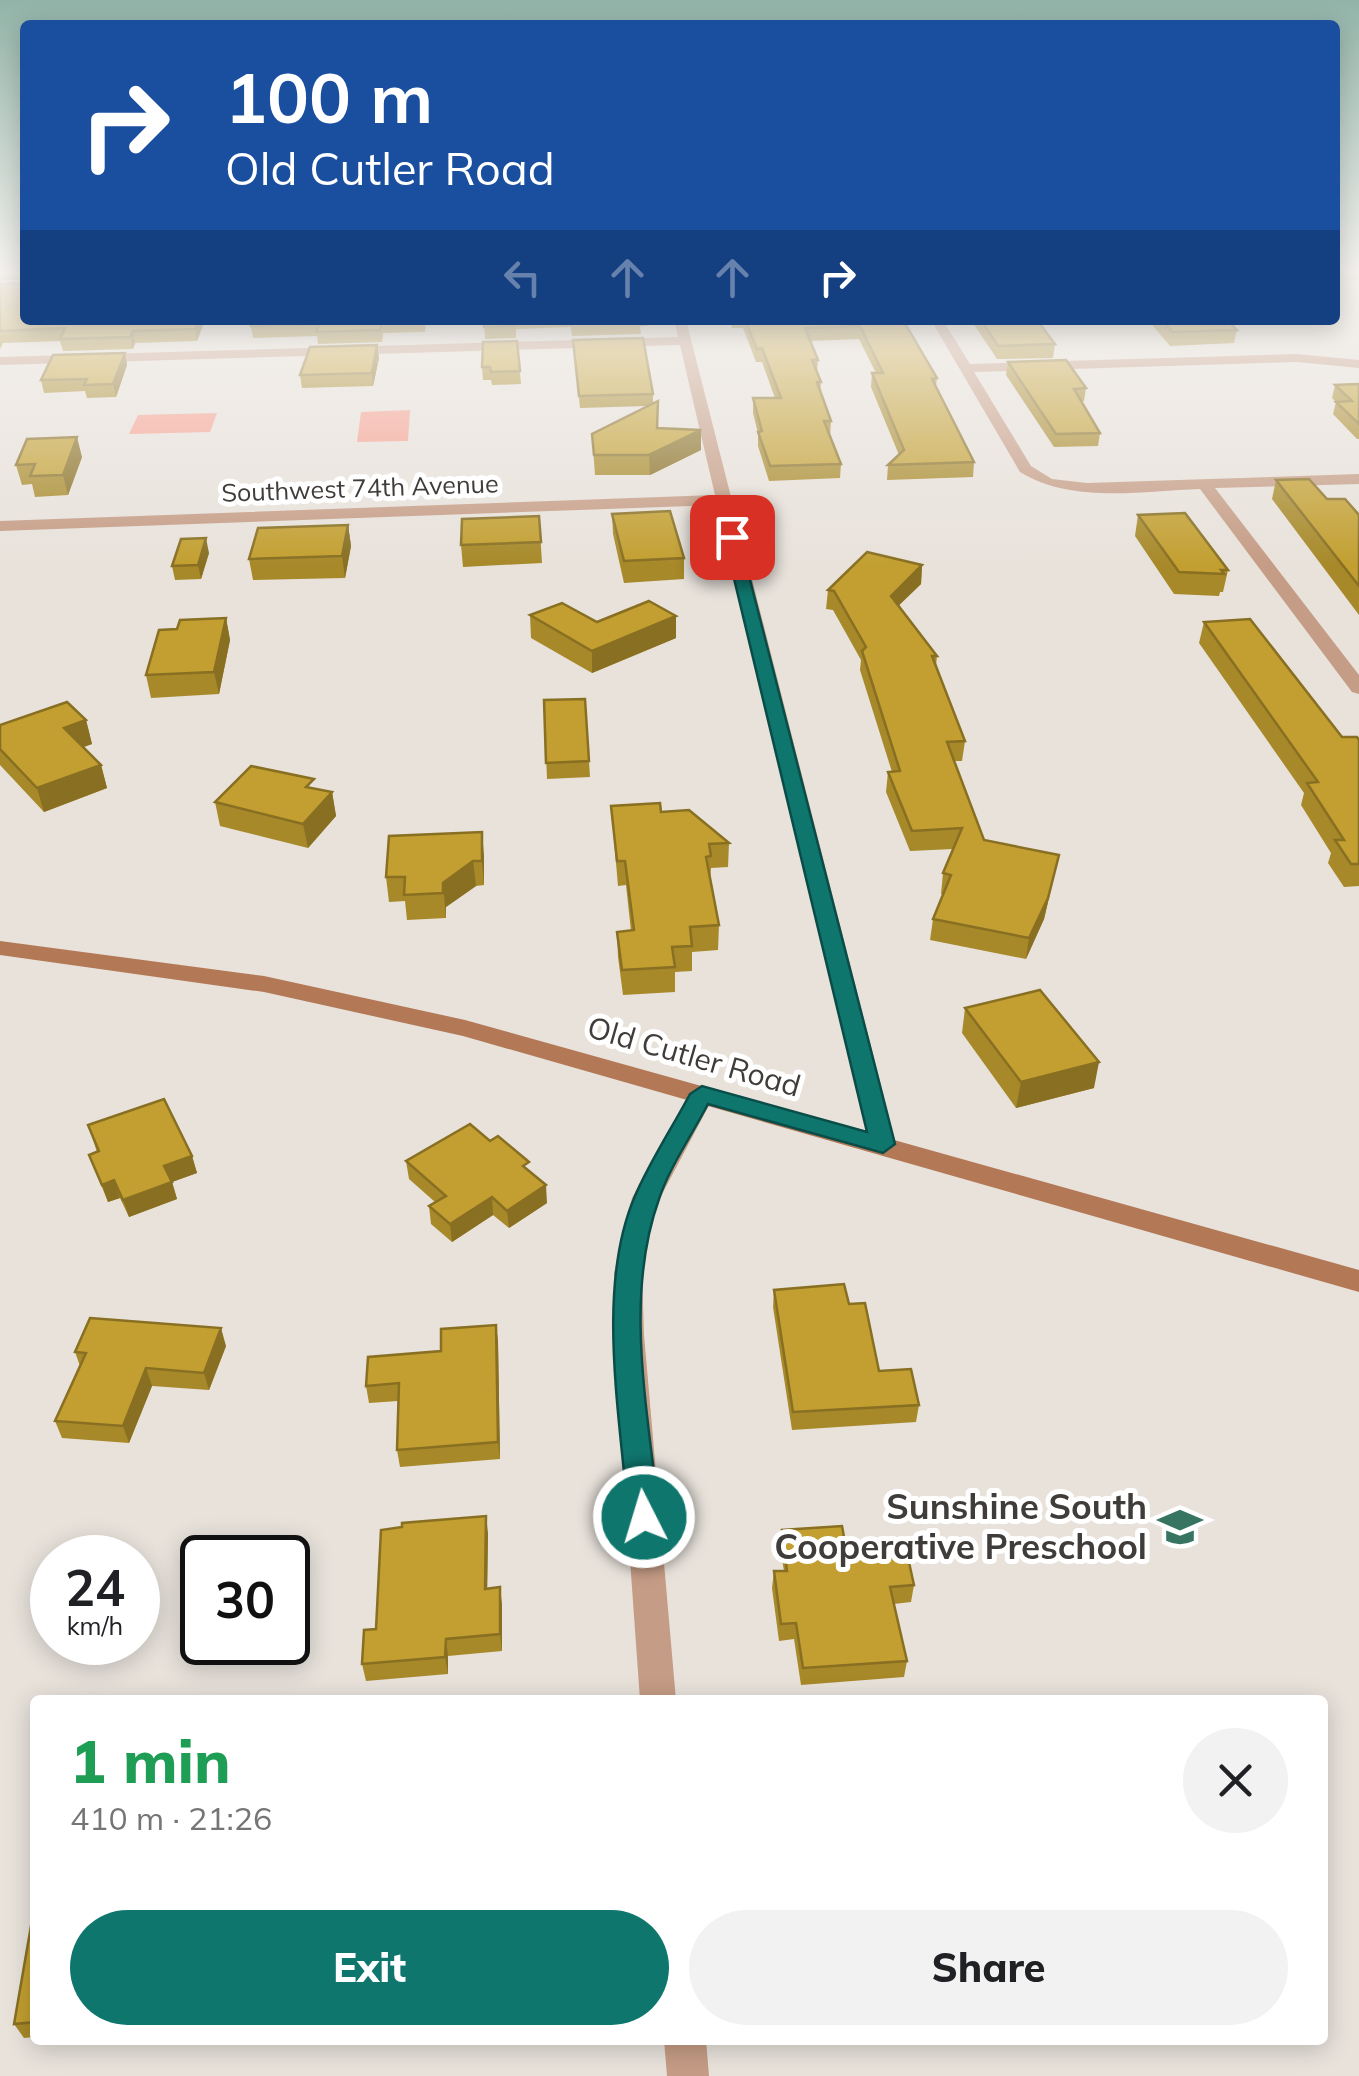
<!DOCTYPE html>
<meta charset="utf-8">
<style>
body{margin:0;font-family:Mulish,sans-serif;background:#f2f2f2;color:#202124;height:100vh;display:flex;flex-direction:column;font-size:38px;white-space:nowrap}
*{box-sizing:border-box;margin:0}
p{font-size:32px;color:#757577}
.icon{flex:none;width:55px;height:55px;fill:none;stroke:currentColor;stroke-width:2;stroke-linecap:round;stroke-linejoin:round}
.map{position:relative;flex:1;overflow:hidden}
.side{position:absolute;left:30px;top:1695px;width:1298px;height:350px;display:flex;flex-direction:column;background:#fff;border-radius:10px;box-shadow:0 5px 25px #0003}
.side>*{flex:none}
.banner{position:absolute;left:20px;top:20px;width:1320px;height:305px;border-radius:10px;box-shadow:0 5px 25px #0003;background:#1a4fa0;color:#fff;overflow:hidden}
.speed{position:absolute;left:30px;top:1535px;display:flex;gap:20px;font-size:50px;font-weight:700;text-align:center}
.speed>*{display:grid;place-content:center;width:130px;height:130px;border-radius:50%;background:#fff;box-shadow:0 5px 25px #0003;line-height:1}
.speed small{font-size:25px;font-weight:400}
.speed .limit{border:5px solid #111;border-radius:15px;background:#fff;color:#111}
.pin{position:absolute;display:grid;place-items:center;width:85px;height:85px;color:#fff;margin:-42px;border-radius:20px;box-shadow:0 5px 15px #0006}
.me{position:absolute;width:110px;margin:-55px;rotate:355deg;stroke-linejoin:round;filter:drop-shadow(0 0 8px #0008)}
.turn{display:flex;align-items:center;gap:35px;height:210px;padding:0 40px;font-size:45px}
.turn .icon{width:130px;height:130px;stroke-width:2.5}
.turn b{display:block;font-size:70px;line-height:85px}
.lanes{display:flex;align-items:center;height:95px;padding:0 40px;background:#0003;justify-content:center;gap:50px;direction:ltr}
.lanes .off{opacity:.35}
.round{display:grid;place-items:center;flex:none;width:105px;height:105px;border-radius:52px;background:#f2f2f2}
.summary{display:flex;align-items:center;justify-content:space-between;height:170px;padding:0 40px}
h1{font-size:60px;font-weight:800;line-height:75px;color:#1e9e55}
.cta{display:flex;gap:20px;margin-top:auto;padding:20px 40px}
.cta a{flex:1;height:115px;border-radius:60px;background:#0f766e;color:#fff;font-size:40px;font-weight:800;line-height:115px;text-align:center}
.cta a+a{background:#f2f2f2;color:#202124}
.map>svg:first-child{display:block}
.green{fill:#f79e8e}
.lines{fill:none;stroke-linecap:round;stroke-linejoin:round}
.street{fill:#c59c85;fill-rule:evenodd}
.secondary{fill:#b37856;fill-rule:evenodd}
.wall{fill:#a78929}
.shaded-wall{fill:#886f22}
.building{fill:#c29f30;stroke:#886f22;stroke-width:2.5}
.route{fill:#0f766e;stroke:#0a4d48;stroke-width:2.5}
.labels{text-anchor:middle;stroke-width:10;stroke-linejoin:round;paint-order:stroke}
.far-street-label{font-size:25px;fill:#3f3c3a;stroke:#fff}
.street-label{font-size:30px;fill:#3f3c3a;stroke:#fff}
.near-poi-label{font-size:35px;font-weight:bold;fill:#3f3c3a;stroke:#fff;text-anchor:end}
</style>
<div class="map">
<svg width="1359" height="2076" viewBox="0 0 1359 2076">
<rect width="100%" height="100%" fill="#e8e2db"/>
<g class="green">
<path d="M410 410 408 441 357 442 361 412Z"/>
<path d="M217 413 210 432 129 434 138 415Z"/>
</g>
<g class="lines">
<g class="street">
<path d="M1335 274H1359V280L1335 282Z"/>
<path d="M674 320H686L896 1145 892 1152H874L870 1145 718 505 0 531V521L715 495 680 345 0 365V357L678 337Z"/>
<path d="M931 320H943L970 364 1297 354 1359 360V368L1297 362 974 372 1031 466 1052 479 1087 483 1359 474V484L1215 488 1359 675V694L1352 692 1200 489C1141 491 1072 504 1020 472Z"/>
<path d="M702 1085 711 1088 715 1094 660 1198 649 1231 642 1273 644 1335 676 1700H640L614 1335V1273L632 1198 693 1088Z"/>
<path d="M664 2040H706L709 2076H667Z"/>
</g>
<path class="secondary" d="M0 941 264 976 465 1020 1359 1270V1292L463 1036 264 992 0 955Z"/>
</g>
<g class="wall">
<path d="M0 274H25L205 320 197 341 135 343 133 349 63 351 60 341 3 343 0 349V284L22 283 23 280H0Z"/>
<path d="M253 320H426L425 332 383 333 382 342 318 344 317 336 253 338 251 326Z"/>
<path d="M484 320H646L647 326H640L641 334 572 336 571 327 516 329V338L485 339Z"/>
<path d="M729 320H903L937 378 936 386 974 462 973 477 887 480 888 465 899 455 871 387 872 373H876L859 339 810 341 818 360 817 373 821 382 820 392 831 421 830 436 841 464 840 478 769 481 758 446V433L753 413V398H775L762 362H756L743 328H732Z"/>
<path d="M971 320H1037L1055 344 1053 358 997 359Z"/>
<path d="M1148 320H1227L1237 330 1234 343 1170 346Z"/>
<path d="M573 340 653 394V404L658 428 701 430V450L650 475H595L592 434 647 406 580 408Z"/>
<path d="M517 341 521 384 492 385 491 380H483L482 367Z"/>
<path d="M377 345 379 358 373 386 302 388 300 375Z"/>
<path d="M125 353 127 365 116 397 87 398 85 391 44 393 41 380Z"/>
<path d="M1008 362 1086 388 1084 401H1082L1100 433 1098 446 1054 447 1006 375Z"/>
<path d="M1359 384V439H1357L1333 414 1336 402 1332 398 1335 385Z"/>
<path d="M82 457 68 495 35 497 32 484 22 485 16 465Z"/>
<path d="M1276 480 1327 499 1359 515V615L1272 499Z"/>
<path d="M612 514 684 558V579L624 583 613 534Z"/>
<path d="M1138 515 1228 570 1223 592H1220L1219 596 1174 594 1135 536Z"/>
<path d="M539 516 542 563 463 567 461 545Z"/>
<path d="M348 525 351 546 345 578 253 580 249 559Z"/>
<path d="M209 553 201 579 175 580 172 566Z"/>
<path d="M922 565 921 584 898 606 937 656 936 666 965 741 962 761H954L984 840 1059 855 1044 919 1026 959 930 940 933 919 943 894H941L943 873 953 849 910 851 886 792 888 772H892L860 670 861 660 833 610 826 609 828 590Z"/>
<path d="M530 615 597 622 676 616V638L592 673 531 638Z"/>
<path d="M226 618 230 640 219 694 151 698 146 675 177 629Z"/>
<path d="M1204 622 1342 737 1359 740V886L1344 887 1328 863 1331 853 1301 805 1304 793 1199 643Z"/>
<path d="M585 699 590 777 547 779 544 700Z"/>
<path d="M86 720 92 744 83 747 101 765 107 788 44 812 0 765V725Z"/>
<path d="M316 789 332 792 336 816 308 848 220 826 215 802Z"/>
<path d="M611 806 661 812 729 843 728 867 711 868 710 881 719 925 718 950 692 952V971L675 972V992L623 995 618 957 617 932 631 931 626 885 618 886Z"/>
<path d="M484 856V885L476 886 446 907V918L407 920 405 901 389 902 386 877Z"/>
<path d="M965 1008 1094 1088 1016 1108 962 1033Z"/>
<path d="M88 1125 192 1156 197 1173 172 1182 177 1199 129 1217 120 1198 108 1202 89 1155 97 1152Z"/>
<path d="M406 1161 530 1172 547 1203 509 1228 493 1215 452 1242 431 1224 429 1206 435 1202 409 1179Z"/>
<path d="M774 1290 849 1304 879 1371 919 1405 916 1422 792 1430 773 1307Z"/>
<path d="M496 1325 498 1342 500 1459 400 1467 397 1450 398 1401 369 1403 366 1386Z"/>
<path d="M226 1346 209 1390 152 1386 129 1443 62 1438 55 1421 80 1366 75 1352Z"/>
<path d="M782 1530 846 1548 914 1585 911 1602 894 1604 907 1661 904 1677 801 1685 794 1639 779 1641 772 1588 774 1571H784L780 1547Z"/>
<path d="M488 1533 487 1588 502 1604V1651L448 1656V1674L366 1681 362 1664 376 1629Z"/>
<path d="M35 1903V2037L24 2038 14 2024Z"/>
</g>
<g class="shaded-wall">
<path d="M198 320H205L197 341 195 329Z"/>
<path d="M133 331 135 343 133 349 130 337Z"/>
<path d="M377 345 379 358 373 386 372 373Z"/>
<path d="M125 353 127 365 116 397 113 384Z"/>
<path d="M701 430V450L650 475 649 455Z"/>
<path d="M77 437 82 457 68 495 63 475Z"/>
<path d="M348 525 351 546 345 578 342 556Z"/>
<path d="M206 538 209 553 201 579 198 565Z"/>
<path d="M922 565 921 584 889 615 891 596Z"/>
<path d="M676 616V638L592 673V651Z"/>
<path d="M226 618 230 640 219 694 214 672Z"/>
<path d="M86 720 92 744 70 752 64 728Z"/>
<path d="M101 765 107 788 44 812 37 788Z"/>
<path d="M332 792 336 816 308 848 303 824Z"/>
<path d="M482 832 484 856V885L482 861Z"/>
<path d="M1059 855 1044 919 1026 959 1029 938Z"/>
<path d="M473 861 476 886 446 907V918L443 883Z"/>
<path d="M1099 1062 1094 1088 1016 1108 1021 1082Z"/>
<path d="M192 1156 197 1173 172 1182 177 1199 129 1217 123 1200 164 1166Z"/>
<path d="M114 1180 120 1198 108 1202 102 1185Z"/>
<path d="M546 1185 547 1203 509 1228 507 1211Z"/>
<path d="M492 1197 493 1215 452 1242 450 1224Z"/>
<path d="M496 1325 498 1342 500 1459 498 1442Z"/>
<path d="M221 1328 226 1346 209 1390 204 1373Z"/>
<path d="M146 1368 152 1386 129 1443 123 1426Z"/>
<path d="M486 1516 488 1533 487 1606 485 1589Z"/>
<path d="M500 1587 502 1604V1651L500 1634Z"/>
<path d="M446 1639 448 1656V1674L445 1657Z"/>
</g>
<g class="building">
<path d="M24 274 25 320H198L195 329 133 331 130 337 60 339 65 328 0 331V284L22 283Z"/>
<path d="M253 320H424L382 321 380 330 316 332 319 324 251 326Z"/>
<path d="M484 320H515L516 326 484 327Z"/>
<path d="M571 320H640V322L572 324Z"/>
<path d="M745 320H903L937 378 932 379 974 462 888 465 904 450 872 373H883L860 326 805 328 818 360H812L821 382H817L831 421H824L841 464 770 466 758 432 762 431 753 398H781L762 348 757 349Z"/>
<path d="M981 320H1037L1055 344 998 346Z"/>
<path d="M1162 320H1227L1237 330 1173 332Z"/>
<path d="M643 338 653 394 579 396 573 340Z"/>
<path d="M517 341 520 371 491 372 490 367H482L483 342Z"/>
<path d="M377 345 372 373 300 375 310 347Z"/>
<path d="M125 353 113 384 84 385 87 379 41 380 53 355Z"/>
<path d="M1066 360 1086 388 1074 389 1100 433 1056 434 1008 362Z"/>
<path d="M1359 384V424L1336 402 1352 401 1335 385Z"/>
<path d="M658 401 657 428 701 430 649 455H594L592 434Z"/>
<path d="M77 437 63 475 30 476 35 464 16 465 27 439Z"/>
<path d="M1309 479 1327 499H1345L1359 515V586L1276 480Z"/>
<path d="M670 511 684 558 624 561 612 514Z"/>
<path d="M1185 513 1228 570H1221L1224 574 1179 572 1138 515Z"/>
<path d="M539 516 541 542 461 545 462 519Z"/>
<path d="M348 525 342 556 249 559 258 528Z"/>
<path d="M206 538 198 565 172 566 181 539Z"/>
<path d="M867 552 922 565 891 596 937 656H932L965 741 947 742 984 840 1059 855 1048 898 1029 938 933 919 951 875 943 873 962 828 912 831 888 772 900 771 862 651 866 647 834 591 828 590Z"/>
<path d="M649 601 676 616 592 651 530 615 562 603 597 622Z"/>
<path d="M226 618 214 672 146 675 159 630 177 629 180 620Z"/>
<path d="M1250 619 1342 737H1357L1359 740V864H1351L1335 840H1344L1307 783 1318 782 1204 622Z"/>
<path d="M585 699 589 761 546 763 544 700Z"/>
<path d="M67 702 86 720 64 728 101 765 37 788 0 749V725Z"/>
<path d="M251 766 314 779 306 787 332 792 303 824 215 802Z"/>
<path d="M660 803 661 812 689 810 729 843 709 844 711 856 706 857 719 925 690 927 692 946 672 947 675 967 622 970 617 932 634 930 625 861H617L611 806Z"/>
<path d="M482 832V861H473L443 883V893L404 895 405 877H386L389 836Z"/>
<path d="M1040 990 1099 1062 1021 1082 965 1008Z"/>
<path d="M164 1099 192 1156 164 1166 172 1182 123 1200 114 1180 102 1185 89 1155 99 1151 88 1125Z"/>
<path d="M470 1124 490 1141 498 1136 529 1162 523 1166 546 1185 507 1211 492 1197 450 1224 429 1206 446 1196 406 1161Z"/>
<path d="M844 1284 849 1304 865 1303 879 1371 911 1369 919 1405 793 1412 774 1290Z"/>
<path d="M90 1318 221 1328 204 1373 146 1368 123 1426 55 1421 86 1353 75 1352Z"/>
<path d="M496 1325 498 1442 397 1450 399 1383 366 1386 368 1357 441 1351V1329Z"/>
<path d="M486 1516 485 1589 500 1587V1634L446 1639 445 1657 362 1664 364 1630 376 1629 381 1530 402 1527V1523Z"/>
<path d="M842 1526 846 1548 905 1544 914 1585 890 1587 907 1661 803 1668 796 1623 781 1624 774 1571H787L782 1530Z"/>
<path d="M35 1903V2022L14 2024Z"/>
</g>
<linearGradient id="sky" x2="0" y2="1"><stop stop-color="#92b4a8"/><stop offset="0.48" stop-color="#f5f2ef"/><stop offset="1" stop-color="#f5f2ef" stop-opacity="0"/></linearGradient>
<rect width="1359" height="565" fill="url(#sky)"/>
<path class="route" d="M732 533 739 537 895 1144 883 1153 708 1104C692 1135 670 1166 659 1199 623 1299 649 1415 659 1517L654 1527 644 1530 633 1527 628 1517C621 1419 595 1288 635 1196 650 1161 672 1128 690 1094L702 1086 867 1132 724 537Z"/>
<defs>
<g id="school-bare" transform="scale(3.45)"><path d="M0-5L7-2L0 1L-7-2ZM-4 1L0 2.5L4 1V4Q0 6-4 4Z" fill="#377461" stroke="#fff" stroke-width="2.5" paint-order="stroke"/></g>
</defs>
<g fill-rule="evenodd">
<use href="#school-bare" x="1180" y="1527"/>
</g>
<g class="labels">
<g class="far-street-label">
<text transform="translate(360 488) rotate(-2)" y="9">Southwest 74th Avenue</text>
</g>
<g class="street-label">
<text transform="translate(694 1057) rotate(16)" y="10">Old Cutler Road</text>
</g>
<g class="near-poi-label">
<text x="1147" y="1519">Sunshine South<tspan x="1147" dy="40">Cooperative Preschool</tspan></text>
</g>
</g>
</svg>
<div class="speed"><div>24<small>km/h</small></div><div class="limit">30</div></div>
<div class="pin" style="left:732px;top:537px;background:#d93025"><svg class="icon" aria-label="arrive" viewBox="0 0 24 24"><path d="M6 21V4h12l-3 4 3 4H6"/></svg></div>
<svg class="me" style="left:644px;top:1517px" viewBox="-20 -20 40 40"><circle r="17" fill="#0f766e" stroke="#fff" stroke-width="3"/><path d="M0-11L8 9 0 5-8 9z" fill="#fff"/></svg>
<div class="banner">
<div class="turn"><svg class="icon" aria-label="right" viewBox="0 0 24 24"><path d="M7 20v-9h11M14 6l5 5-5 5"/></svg><div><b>100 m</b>Old Cutler Road</div></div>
<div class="lanes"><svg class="icon off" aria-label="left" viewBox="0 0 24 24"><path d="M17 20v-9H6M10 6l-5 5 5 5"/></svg><svg class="icon off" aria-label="ahead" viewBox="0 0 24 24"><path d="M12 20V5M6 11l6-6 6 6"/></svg><svg class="icon off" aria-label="ahead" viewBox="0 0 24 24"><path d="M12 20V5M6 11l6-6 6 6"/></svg><svg class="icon" aria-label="right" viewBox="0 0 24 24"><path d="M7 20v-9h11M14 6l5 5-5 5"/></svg></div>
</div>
<section class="side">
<div class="summary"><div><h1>1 min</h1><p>410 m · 21:26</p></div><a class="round"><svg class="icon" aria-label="close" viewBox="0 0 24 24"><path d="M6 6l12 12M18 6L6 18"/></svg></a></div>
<div class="cta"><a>Exit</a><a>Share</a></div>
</section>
</div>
